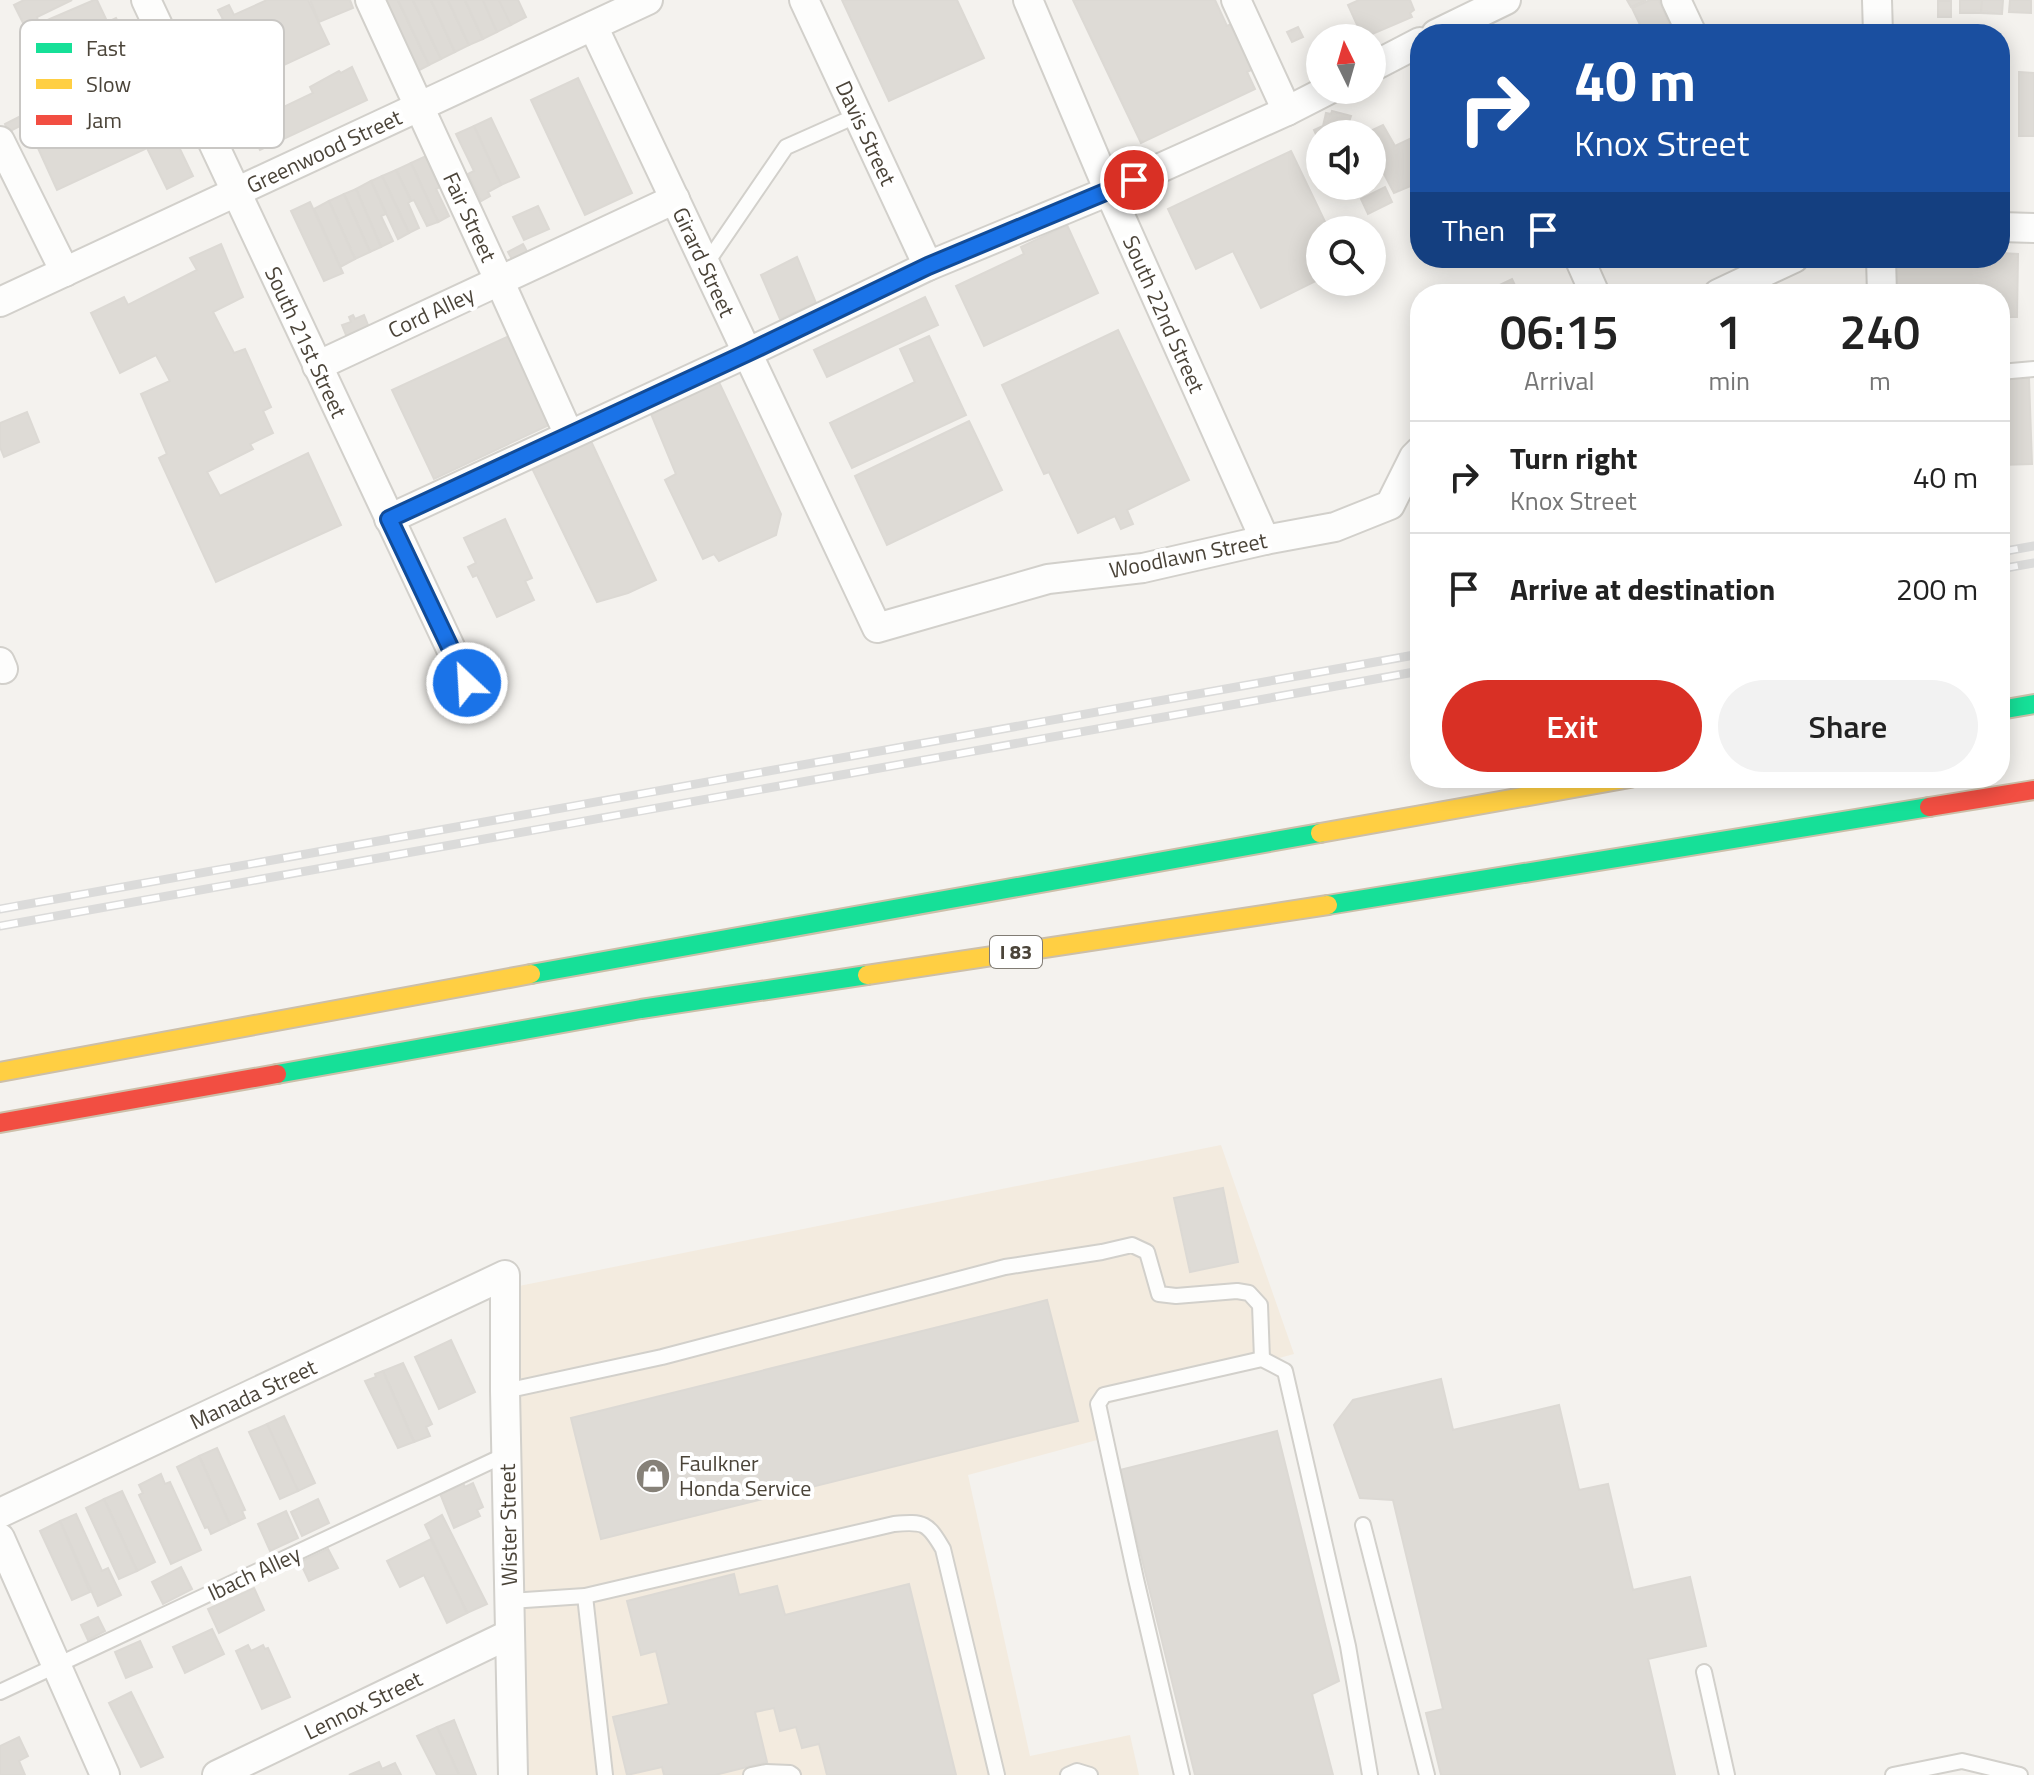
<!DOCTYPE html>
<style>
body{margin:0;font-family:"Titillium Web",sans-serif;background:#f2f2f2;color:#222;height:100vh;display:flex;flex-direction:column;font-size:30px;white-space:nowrap}
*{box-sizing:border-box;margin:0}
p{font-size:26px;color:#767676}
.icon{flex:none;width:44px;height:44px;fill:none;stroke:currentColor;stroke-width:2;stroke-linecap:round;stroke-linejoin:round}
.map{position:relative;flex:1;overflow:hidden}
.details{position:absolute;left:1410px;top:284px;width:600px;height:504px;display:flex;flex-direction:column;background:#fff;border-radius:32px;box-shadow:0 4px 20px #0003}
.details>*{flex:none}
.hud{position:absolute;left:1410px;top:24px;width:600px;height:244px;border-radius:32px;box-shadow:0 4px 20px #0003;background:#1a4fa0;color:#fff;overflow:hidden}
.needle{width:52px;rotate:355deg}
.controls{position:absolute;left:1306px;top:24px;display:grid;gap:16px}
.controls a{display:grid;place-items:center;width:80px;height:80px;border-radius:50%;background:#fff;box-shadow:0 4px 20px #0003;font-size:40px}
.pin{position:absolute;display:grid;place-items:center;width:68px;height:68px;color:#fff;margin:-34px;border:4px solid #fff;border-radius:50%;box-shadow:0 2px 8px #0007}
.me{position:absolute;width:88px;margin:-44px;rotate:335deg;stroke-linejoin:round;filter:drop-shadow(0 0 6px #0008)}
.turn{display:flex;align-items:center;gap:28px;height:168px;padding:0 32px;font-size:36px}
.turn .icon{width:104px;height:104px;stroke-width:2.5}
.turn b{display:block;font-size:56px;line-height:68px}
.then{display:flex;align-items:center;height:76px;padding:0 32px;background:#0003;gap:16px;font-size:30px}
.eta{display:flex;justify-content:space-evenly;align-items:center;height:136px;text-align:center}
.eta b{font-size:48px;font-weight:600;line-height:56px}
.primary-button{display:flex;gap:16px;margin-top:auto;padding:16px 32px}
.primary-button a{flex:1;height:92px;border-radius:48px;background:#d93025;color:#fff;font-size:32px;font-weight:600;line-height:92px;text-align:center}
.primary-button a+a{background:#f2f2f2;color:#222}
ul{padding:0;list-style:none}
li{display:flex;align-items:center;gap:24px;height:112px;padding:0 32px;border-top:2px solid #e0e0e0}
li div{flex:1}
li b{display:block;font-size:30px}
li em{font-style:normal}
.map>svg:first-child{display:block}
.commercial{fill:#f3ebdf}
.building{fill:#dedbd6;stroke:#dcd9d4;stroke-width:2}
.lines{fill:none;stroke-linecap:round;stroke-linejoin:round}
.lane-casing{stroke:#d2d0cb;stroke-width:18}
.street-casing{stroke:#d2d0cb;stroke-width:32}
.fast-casing{stroke:#ccbfa9;stroke-width:22}
.slow-casing{stroke:#ccbfa9;stroke-width:22}
.jam-casing{stroke:#ccbfa9;stroke-width:22}
.lane{stroke:#fdfdfc;stroke-width:14}
.street{stroke:#fdfdfc;stroke-width:28}
.fast{stroke:#16e098;stroke-width:18}
.slow{stroke:#ffcf43;stroke-width:18}
.jam{stroke:#f24e42;stroke-width:18}
.rail-casing{stroke:#dbdbda;stroke-width:9}
.rail{stroke:#fff;stroke-width:6;stroke-dasharray:18;stroke-linecap:butt}
.route-casing{stroke:#114b97;stroke-width:20}
.route{stroke:#1a73e8;stroke-width:14}
.labels{text-anchor:middle;stroke-width:8;stroke-linejoin:round;paint-order:stroke}
.shield{fill:#fff;stroke:#817c74;stroke-width:2}
.shield-label{font-size:20px;font-weight:bold;fill:#4b4439}
.street-label{font-size:22px;fill:#4b4439;stroke:#fff}
.poi-label{font-size:22px;fill:#4b4439;stroke:#fff;text-anchor:start}
.key{fill:#fff;stroke:#c9c7c4;stroke-width:2}
.key-label{font-size:22px;fill:#4b4439}
</style>
<div class="map">
<svg width="2034" height="1775" viewBox="0 0 2034 1775">
<rect width="100%" height="100%" fill="#f4f2ee"/>
<path class="commercial" d="M1221 1145 1294 1354 1092 1408 1097 1440 968 1475 1030 1756 1130 1735 1139 1775H527L514 1287Z"/>
<g class="building">
<path d="M24 0H72L37 17 38 21 25 27 14 5Z"/>
<path d="M94 0H97L106 19 40 48 31 27Z"/>
<path d="M267 0H308L329 44 232 89 203 28 223 19 218 10 229 5 234 15Z"/>
<path d="M310 0H350L353 8 319 22Z"/>
<path d="M388 0H398L429 65 414 73 381 4Z"/>
<path d="M398 0H413L441 59 429 65Z"/>
<path d="M413 0H431L455 52 441 59Z"/>
<path d="M431 0H448L469 45 455 52Z"/>
<path d="M448 0H465L483 39 469 45Z"/>
<path d="M465 0H483L497 32 483 39Z"/>
<path d="M483 0H499L511 25 497 32Z"/>
<path d="M499 0H518L526 17 511 25Z"/>
<path d="M842 0H957L984 58 889 101Z"/>
<path d="M1073 0H1215L1227 26 1236 22 1257 67 1247 72 1255 89 1141 143Z"/>
<path d="M1359 0H1410L1414 10 1410 13 1412 17 1363 38 1348 5Z"/>
<path d="M1627 0H1646L1631 7Z"/>
<path d="M1650 0H1659L1674 34H1651L1647 27 1642 29 1632 8Z"/>
<path d="M1960 0H1982L1981 13H1960Z"/>
<path d="M1982 0H2003L2002 14 1981 13Z"/>
<path d="M2010 0H2031V13L2009 12Z"/>
<rect x="1938" y="1" width="13" height="16"/>
<path d="M116 18 125 36 45 74 35 52 43 48 45 51Z"/>
<path d="M1298 27 1303 37 1292 42 1287 32Z"/>
<path d="M352 67 367 100 260 150 248 124 313 93 310 87 339 71 341 73Z"/>
<path d="M2019 72 2034 73V136H2019Z"/>
<path d="M578 78 632 193 585 215 531 100Z"/>
<path d="M152 91 193 176 167 189 147 148 57 190 37 146Z"/>
<path d="M1332 111 1351 116 1345 134H1320V143L1314 130 1323 126 1326 113 1331 114Z"/>
<path d="M21 116 24 124 8 132 5 124Z"/>
<path d="M491 118 519 177 501 185 474 126Z"/>
<path d="M1383 125 1395 146 1420 134V182L1394 193 1372 151V134H1364Z"/>
<path d="M474 126 501 185 488 192 490 196 481 201 468 174 474 171 456 134Z"/>
<path d="M1291 151 1329 230H1320V279L1261 308 1233 251 1196 269 1168 209Z"/>
<path d="M426 156 440 187 436 189 449 216 438 222 411 163Z"/>
<path d="M411 163 438 222 427 226 414 200 411 201 396 170Z"/>
<path d="M396 170 411 201 408 203 419 228 409 233 382 176Z"/>
<path d="M382 176 409 233 398 239 371 181Z"/>
<path d="M371 181 386 214 381 216 393 241 381 247 356 189Z"/>
<path d="M1385 187 1392 202 1368 214 1361 199Z"/>
<path d="M356 189 381 247 370 252 344 194Z"/>
<path d="M344 194 370 252 355 259 329 201Z"/>
<path d="M329 201 355 259 340 267 314 209Z"/>
<path d="M310 202 343 273 324 281 291 211Z"/>
<path d="M538 206 549 229 524 240 513 217Z"/>
<path d="M1067 225 1098 293 984 346 956 286 1024 254 1021 247Z"/>
<path d="M221 244 243 297 213 312 234 353 245 349 271 407 263 411 273 433 250 444 253 449 207 472 220 496 308 453 341 525 216 582 159 458 167 454 141 394 170 381 156 355 120 373 91 313 124 297 128 305 197 270 190 258Z"/>
<path d="M523 244 529 255 514 263 508 252Z"/>
<path d="M2000 253 2018 254 2017 317H2000V294H1894L1895 258H2000Z"/>
<path d="M797 257 816 303 780 319 761 275Z"/>
<path d="M1512 279 1519 294H1481Z"/>
<path d="M925 297 938 325 827 377 814 350Z"/>
<path d="M353 315 355 319 364 315 370 330 348 340 342 325 351 322 349 317Z"/>
<path d="M1118 330 1189 480 1127 510 1133 524 1121 529 1115 516 1078 533 1049 472 1044 474 1002 385Z"/>
<path d="M509 336 549 425 434 479 392 390Z"/>
<path d="M929 336 966 415 852 468 830 423 915 382 900 349Z"/>
<path d="M717 378 781 514 776 535 719 561 714 554 703 559 665 480 676 474 649 409Z"/>
<path d="M2029 378 2032 464 2000 465V379Z"/>
<path d="M27 412 39 442 4 457 0 447V423Z"/>
<path d="M969 421 1002 490 887 545 855 476Z"/>
<path d="M589 437 656 580 628 593 597 602 530 464Z"/>
<path d="M505 519 532 578 525 581 534 600 497 617 477 575 473 577 468 567 476 563 464 538Z"/>
<path d="M1223 1188 1238 1262 1190 1272 1174 1198Z"/>
<path d="M1047 1300 1078 1421 601 1539 571 1418Z"/>
<path d="M451 1340 475 1392 439 1409 415 1357Z"/>
<path d="M403 1363 432 1424 426 1427 430 1436 414 1442 383 1371Z"/>
<path d="M383 1371 414 1442 398 1448 365 1381 376 1377 375 1374Z"/>
<path d="M1441 1379 1453 1430 1559 1405 1579 1490 1608 1484 1633 1590 1690 1577 1706 1646 1648 1659 1675 1775H1441L1426 1713 1443 1709 1393 1500 1360 1498 1334 1425 1353 1400Z"/>
<path d="M284 1416 315 1483 298 1491 267 1424Z"/>
<path d="M267 1424 298 1491 280 1499 249 1432Z"/>
<path d="M1277 1431 1339 1681 1312 1694 1333 1775H1195L1120 1470Z"/>
<path d="M217 1448 245 1510 242 1511 245 1518 230 1525 199 1456Z"/>
<path d="M199 1456 230 1525 211 1534 208 1527 205 1528 177 1467Z"/>
<path d="M161 1474 165 1484 170 1482 201 1550 171 1564 139 1495 143 1493 139 1485Z"/>
<path d="M462 1481 465 1487 473 1483 483 1507 477 1510 480 1516 454 1528 439 1491Z"/>
<path d="M122 1491 155 1562 137 1571 104 1499Z"/>
<path d="M104 1499 137 1571 119 1579 86 1508Z"/>
<path d="M318 1499 329 1523 302 1536 291 1512Z"/>
<path d="M286 1511 298 1538 270 1551 258 1524Z"/>
<path d="M76 1514 102 1571 108 1568 121 1595 98 1606 60 1521Z"/>
<path d="M442 1515 487 1604 467 1613 425 1525Z"/>
<path d="M60 1521 90 1592 72 1600 40 1531Z"/>
<path d="M431 1539 467 1613 447 1623 424 1575 400 1587 387 1561Z"/>
<path d="M328 1549 338 1568 309 1581 300 1562Z"/>
<path d="M181 1567 192 1589 163 1604 152 1582Z"/>
<path d="M734 1574 739 1595 777 1586 785 1615 909 1584 956 1775H827L819 1744 802 1748 796 1727 780 1731 774 1708 755 1712 767 1762 715 1775H664L662 1767 627 1775 613 1717 669 1704 656 1651 641 1655 627 1601Z"/>
<path d="M254 1588 264 1610 219 1633 208 1609Z"/>
<path d="M98 1617 105 1631 88 1640 81 1625Z"/>
<path d="M212 1629 224 1654 185 1673 173 1647Z"/>
<path d="M140 1641 152 1667 126 1678 115 1652Z"/>
<path d="M248 1645 251 1651 263 1645 265 1649 268 1648 290 1697 262 1709 236 1651Z"/>
<path d="M131 1692 163 1757 141 1767 109 1703Z"/>
<path d="M454 1720 476 1775H459L437 1727Z"/>
<path d="M437 1727 459 1775H437L417 1736Z"/>
<path d="M19 1737 28 1756 19 1761 25 1775H0V1746Z"/>
<path d="M379 1762 382 1769 395 1763 401 1775H349Z"/>
</g>
<g class="lines">
<g class="lane-casing">
<g id="lane">
<path d="M706 264 786 147 858 115"/>
<path d="M2000 372 2034 369"/>
<path d="M505 1391 662 1357 1005 1267 1102 1252 1132 1245 1147 1252 1159 1294 1176 1296 1237 1291 1249 1293 1260 1305 1262 1359"/>
<path d="M1363 1525 1427 1775"/>
<path d="M585 1596 605 1775"/>
<path d="M510 1601 585 1596 894 1524C924 1521 928 1523 943 1549L997 1775"/>
<path d="M1704 1672 1727 1775"/>
<path d="M0 1692 507 1454"/>
<path d="M751 1775 766 1772 790 1773 793 1775"/>
<path d="M1068 1775 1077 1771 1090 1775"/>
<path d="M1182 1775 1136 1579 1098 1404 1104 1395 1262 1359 1285 1371 1348 1646 1370 1775"/>
<path d="M1893 1775 1962 1761 2020 1775"/>
</g>
</g>
<g class="street-casing">
<g id="street">
<path d="M146 0 467 683"/>
<path d="M370 0 499 280 569 435"/>
<path d="M804 0 928 266"/>
<path d="M1028 0 1109 191 1265 540"/>
<path d="M1236 0 1287 111"/>
<path d="M1676 0 1692 34"/>
<path d="M1877 0 1878 34"/>
<path d="M593 26 877 628 1048 579 1143 568 1265 540 1335 527 1390 505 1414 457 1420 451"/>
<path d="M1436 34 1506 0"/>
<path d="M1372 67 1420 42"/>
<path d="M0 141 65 272"/>
<path d="M2000 227 2034 228"/>
<path d="M1579 258 1595 294"/>
<path d="M1881 258 1882 294"/>
<path d="M1718 294 1794 258"/>
<path d="M0 302 648 0"/>
<path d="M317 366 675 199"/>
<path d="M389 519 747 353 928 266 1109 191 1287 111 1328 90"/>
<path d="M0 662 3 669"/>
<path d="M0 1513 505 1275V1391L513 1775"/>
<path d="M0 1538 105 1775"/>
<path d="M217 1775 510 1634"/>
</g>
</g>
<g class="fast-casing">
<g id="fast">
<path d="M2000 710 2034 704"/>
<path d="M1328 905 1929 807"/>
<path d="M531 974 1320 833"/>
<path d="M277 1074 641 1009 867 975"/>
</g>
</g>
<g class="slow-casing">
<g id="slow">
<path d="M1320 833 1630 778"/>
<path d="M867 975 1328 905"/>
<path d="M0 1072 531 974"/>
</g>
</g>
<g class="jam-casing">
<g id="jam">
<path d="M1929 807 2034 790"/>
<path d="M0 1123 277 1074"/>
</g>
</g>
<use href="#lane" class="lane"/>
<use href="#street" class="street"/>
<use href="#fast" class="fast"/>
<use href="#slow" class="slow"/>
<use href="#jam" class="jam"/>
<g class="rail-casing">
<g id="rail">
<path d="M2000 552 2034 546"/>
<path d="M2000 569 2034 563"/>
<path d="M0 909 1420 654"/>
<path d="M0 926 1420 671"/>
</g>
</g>
<use href="#rail" class="rail"/>
</g>
<g class="lines">
<g class="route-casing">
<path id="route" d="M467 683 389 519 747 353 928 266 1134 180"/>
</g>
<use href="#route" class="route"/>
</g>
<defs>
<g id="shop-disc" transform="scale(1.8)"><circle r="9.5" fill="#868178" stroke="#fff"/><path d="M-5-2.5h2.3a2.7 3.5 0 0 1 5.4 0H5L5.5 6h-11ZM-1.5-2.5h3a1.5 2.3 0 0 0-3 0Z" fill="#fff"/></g>
</defs>
<g fill-rule="evenodd">
<use href="#shop-disc" x="653" y="1476"/>
</g>
<g class="labels">
<rect class="shield" x="990" y="936" width="52" height="32" rx="6"/>
<g class="shield-label">
<text x="1016" y="959">I 83</text>
</g>
<g class="street-label">
<text transform="translate(866 133) rotate(65)" y="8">Davis Street</text>
<text transform="translate(324 151) rotate(-25)" y="8">Greenwood Street</text>
<text transform="translate(470 217) rotate(65)" y="8">Fair Street</text>
<text transform="translate(704 262) rotate(65)" y="8">Girard Street</text>
<text transform="translate(431 312) rotate(-25)" y="8">Cord Alley</text>
<text transform="translate(1164 314) rotate(66)" y="8">South 22nd Street</text>
<text transform="translate(306 342) rotate(65)" y="8">South 21st Street</text>
<text transform="translate(1188 555) rotate(-11)" y="8">Woodlawn Street</text>
<text transform="translate(253 1394) rotate(-25)" y="8">Manada Street</text>
<text transform="translate(508 1525) rotate(-91)" y="8">Wister Street</text>
<text transform="translate(254 1573) rotate(-25)" y="8">Ibach Alley</text>
<text transform="translate(363 1705) rotate(-26)" y="8">Lennox Street</text>
</g>
<g class="poi-label">
<text x="679" y="1471">Faulkner<tspan x="679" dy="25">Honda Service</tspan></text>
</g>
</g>
<rect x="20" y="20" width="264" height="128" rx="12" class="key"/>
<rect x="36" y="43" width="36" height="10" fill="#16e098"/>
<rect x="36" y="79" width="36" height="10" fill="#ffcf43"/>
<rect x="36" y="115" width="36" height="10" fill="#f24e42"/>
<g class="key-label">
<text x="86" y="56">Fast</text>
<text x="86" y="92">Slow</text>
<text x="86" y="128">Jam</text>
</g>
</svg>
<div class="controls">
<a><svg class="needle" viewBox="-14 -14 28 28"><path d="M0-13l5 13h-10z" fill="#e53935"/><path d="M0 13l5-13h-10z" fill="#767676"/></svg></a>
<a><svg class="icon" aria-label="sound" viewBox="0 0 24 24"><path d="M4 9h4l5-4v14l-5-4H4zM17 9q2 3 0 6"/></svg></a>
<a><svg class="icon" aria-label="search" viewBox="0 0 24 24"><circle cx="10" cy="10" r="6"/><path d="M15 15l6 6"/></svg></a>
</div>
<div class="pin" style="left:1134px;top:180px;background:#d93025"><svg class="icon" aria-label="arrive" viewBox="0 0 24 24"><path d="M6 21V4h12l-3 4 3 4H6"/></svg></div>
<svg class="me" style="left:467px;top:683px" viewBox="-20 -20 40 40"><circle r="17" fill="#1a73e8" stroke="#fff" stroke-width="3"/><path d="M0-11L8 9 0 5-8 9z" fill="#fff"/></svg>
<div class="hud">
<div class="turn"><svg class="icon" aria-label="right" viewBox="0 0 24 24"><path d="M7 20v-9h11M14 6l5 5-5 5"/></svg><div><b>40 m</b>Knox Street</div></div>
<div class="then">Then<svg class="icon" aria-label="arrive" viewBox="0 0 24 24"><path d="M6 21V4h12l-3 4 3 4H6"/></svg></div>
</div>
<section class="details">
<div class="eta">
<div><b>06:15</b><p>Arrival</p></div>
<div><b>1</b><p>min</p></div>
<div><b>240</b><p>m</p></div>
</div>
<ul>
<li><svg class="icon" aria-label="right" viewBox="0 0 24 24"><path d="M7 20v-9h11M14 6l5 5-5 5"/></svg><div><b>Turn right</b><p>Knox Street</p></div><em>40 m</em></li>
<li><svg class="icon" aria-label="arrive" viewBox="0 0 24 24"><path d="M6 21V4h12l-3 4 3 4H6"/></svg><div><b>Arrive at destination</b></div><em>200 m</em></li>
</ul>
<div class="primary-button"><a>Exit</a><a>Share</a></div>
</section>
</div>
